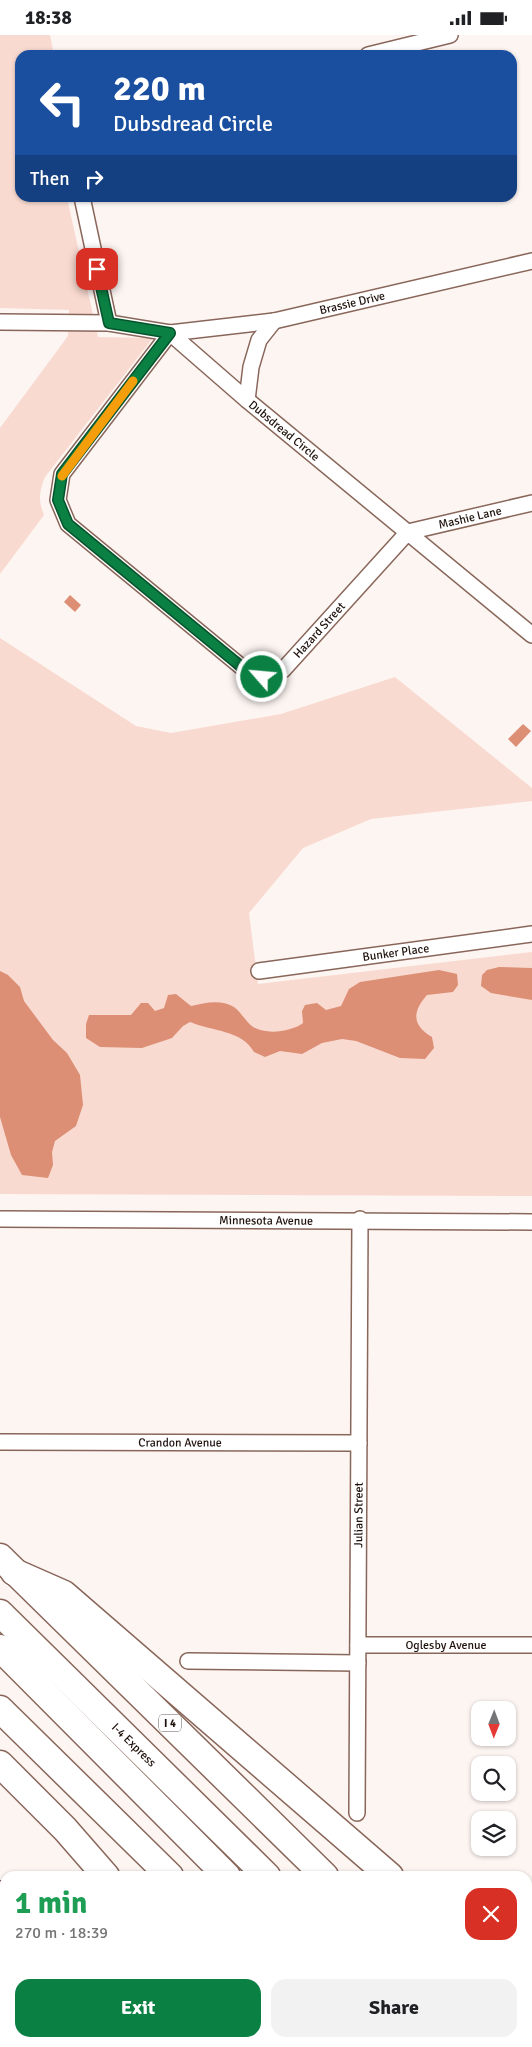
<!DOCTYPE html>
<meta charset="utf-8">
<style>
body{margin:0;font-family:Signika,sans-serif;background:#f2f2f2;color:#202124;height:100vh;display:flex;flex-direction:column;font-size:19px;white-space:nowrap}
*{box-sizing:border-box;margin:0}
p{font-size:16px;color:#757577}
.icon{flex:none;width:28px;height:28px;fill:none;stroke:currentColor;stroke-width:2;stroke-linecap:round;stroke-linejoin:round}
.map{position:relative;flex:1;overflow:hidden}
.panel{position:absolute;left:0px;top:1836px;width:532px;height:176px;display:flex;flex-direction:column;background:#fff;border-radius:15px 15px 0 0;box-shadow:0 1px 4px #0004}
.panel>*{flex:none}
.banner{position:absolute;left:15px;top:15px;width:502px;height:152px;border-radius:15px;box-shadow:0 1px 4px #0004;background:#1a4fa0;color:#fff;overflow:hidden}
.needle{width:32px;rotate:181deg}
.tools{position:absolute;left:471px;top:1666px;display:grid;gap:10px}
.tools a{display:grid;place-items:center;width:45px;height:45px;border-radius:10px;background:#fff;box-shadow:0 1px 4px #0004;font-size:25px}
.pin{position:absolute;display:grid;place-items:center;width:42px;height:42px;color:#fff;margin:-21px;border-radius:10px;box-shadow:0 2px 8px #0006}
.me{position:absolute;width:55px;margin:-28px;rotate:297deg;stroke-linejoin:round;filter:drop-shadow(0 0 4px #0008)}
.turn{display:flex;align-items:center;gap:18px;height:105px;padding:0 15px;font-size:22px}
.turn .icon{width:65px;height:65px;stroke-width:2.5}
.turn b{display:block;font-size:35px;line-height:42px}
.then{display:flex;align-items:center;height:48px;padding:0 15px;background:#0003;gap:10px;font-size:19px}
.round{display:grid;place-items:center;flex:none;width:52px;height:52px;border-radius:15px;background:#f2f2f2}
.overview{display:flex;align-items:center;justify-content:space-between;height:85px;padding:0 15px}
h1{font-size:30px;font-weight:700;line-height:38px;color:#1e9e55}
.primary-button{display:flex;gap:10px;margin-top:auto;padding:10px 15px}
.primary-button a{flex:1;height:58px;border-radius:15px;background:#0b8043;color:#fff;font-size:20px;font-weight:700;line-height:58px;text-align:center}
.primary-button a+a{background:#f2f2f2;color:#202124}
.status{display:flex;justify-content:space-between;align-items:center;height:35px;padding:0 25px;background:#fff;direction:ltr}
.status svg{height:14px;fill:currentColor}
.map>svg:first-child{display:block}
.built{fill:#feeae3}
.green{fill:#f9dad0}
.water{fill:#dc8f75}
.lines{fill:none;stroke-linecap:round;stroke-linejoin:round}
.street-casing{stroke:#89665a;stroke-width:18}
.highway-casing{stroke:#89665a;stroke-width:29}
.street{stroke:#fff;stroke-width:15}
.highway{stroke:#fff;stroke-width:26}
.route-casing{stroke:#07532c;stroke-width:12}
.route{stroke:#0b8043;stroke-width:9}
.slow{stroke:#f59e0b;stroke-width:9}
.labels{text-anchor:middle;stroke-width:4;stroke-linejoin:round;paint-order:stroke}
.shield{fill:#fff;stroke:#625956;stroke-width:1}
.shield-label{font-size:11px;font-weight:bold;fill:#1f120d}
.street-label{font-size:12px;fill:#1f120d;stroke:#fff}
</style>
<div class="status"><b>18:38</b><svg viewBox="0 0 49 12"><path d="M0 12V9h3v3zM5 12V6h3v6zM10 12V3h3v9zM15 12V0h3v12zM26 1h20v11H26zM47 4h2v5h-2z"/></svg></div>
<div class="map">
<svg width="532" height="2012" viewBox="0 0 532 2012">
<rect width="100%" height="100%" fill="#fdf5f2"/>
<path class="built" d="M0 1960H5V2008H201L199 2012H0Z"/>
<g class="green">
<path d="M0 0H50L54 20H20V162L67 163 98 302 153 303 45 442C39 457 38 465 44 480L0 539V393L68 301 69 275 0 273Z"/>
<path d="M0 603 136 691 171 698 281 679 395 642 532 753V766L371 784 303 813 249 878 258 949 532 917V1161L0 1159Z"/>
</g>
<g class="water">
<path d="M70 560 81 570 75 577 64 567Z"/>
<path d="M523 689 531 696 516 712 508 704Z"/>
<path d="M499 932 532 933V965L491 958 481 951 482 940 487 935Z"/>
<path d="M439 935 457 939 458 950 453 957 427 960C412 977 412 990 432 1002L434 1013 425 1024 400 1023 356 1006 342 1004 322 1008 302 1019 280 1016 265 1022 254 1017C242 995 211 996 190 987L183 991 172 1003 142 1013 100 1012 86 1003V989L89 980H131L141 968H148L155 976 164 973 168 960 176 959 191 971C205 968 220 964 234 972 241 977 246 987 253 992 266 1000 291 997 303 988L302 976 305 970 317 968 326 975 341 971 349 954 360 947Z"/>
<path d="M0 936 8 940 20 952 24 966 53 1005 67 1018 80 1040 83 1070 76 1091 55 1106 52 1117 53 1130 48 1143 22 1140 11 1120 0 1082Z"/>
</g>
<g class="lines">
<g class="street-casing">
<g id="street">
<path d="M368 20 450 0"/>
<path d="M82 162 109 288"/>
<path id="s1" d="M0 287 109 288 170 298 247 365 532 600"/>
<path id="s2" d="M170 298 62 439 58 465 68 489 249 638 262 642 283 635 408 497 532 468"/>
<path id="s3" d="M170 298 274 286 532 226"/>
<path d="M247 365 251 332 259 305 274 286"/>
<path id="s4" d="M259 936 532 899"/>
<path id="s5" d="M0 1184 532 1187"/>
<path id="s6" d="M0 1407 359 1408"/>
<path id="s7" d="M358 1610H532"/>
<path d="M188 1626 358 1628"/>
<path id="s8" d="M357 1778 360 1184"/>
<path d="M0 1854H5"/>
</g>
</g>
<g class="highway-casing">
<g id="highway">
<path d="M0 1522 325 1841"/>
<path d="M14 1537 64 1559 390 1841"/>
<path id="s9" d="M0 1578 267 1841"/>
<path d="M0 1613 227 1841"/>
<path d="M0 1674 170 1841"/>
<path d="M0 1729 65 1794 106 1841"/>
<path d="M528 1967 532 1972"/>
<path d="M281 2008 286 2012"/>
<path d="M339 2008 343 2012"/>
<path d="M394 2008 398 2012"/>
<path d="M434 2008 439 2012"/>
<path d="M490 2008 495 2012"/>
<path d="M230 2012V2008"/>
</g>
</g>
<use href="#street" class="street"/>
<use href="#highway" class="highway"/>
</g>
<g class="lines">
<g class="route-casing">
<path id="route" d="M97 234 109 288 170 298 62 439 58 465 68 489 249 638 262 642"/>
</g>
<use href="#route" class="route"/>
<path class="slow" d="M62 441 133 346"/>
</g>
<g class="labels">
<rect class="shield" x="159" y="1679.5" width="22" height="17" rx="4"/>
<g class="shield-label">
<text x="170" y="1692">I 4</text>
</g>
<g class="street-label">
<text dy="4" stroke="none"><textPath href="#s3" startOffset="185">Brassie Drive</textPath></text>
<text dy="4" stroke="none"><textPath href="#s1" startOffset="321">Dubsdread Circle</textPath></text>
<text dy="4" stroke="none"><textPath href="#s2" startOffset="750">Mashie Lane</textPath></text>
<text dy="4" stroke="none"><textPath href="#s2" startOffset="554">Hazard Street</textPath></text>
<text dy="4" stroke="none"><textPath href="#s4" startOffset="138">Bunker Place</textPath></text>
<text dy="4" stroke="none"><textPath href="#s5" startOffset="266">Minnesota Avenue</textPath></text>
<text dy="4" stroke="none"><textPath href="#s6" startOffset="180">Crandon Avenue</textPath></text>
<text dy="4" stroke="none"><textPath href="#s8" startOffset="298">Julian Street</textPath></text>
<text dy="4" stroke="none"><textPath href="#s7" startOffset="88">Oglesby Avenue</textPath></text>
<text dy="4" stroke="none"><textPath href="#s9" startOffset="188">I-4 Express</textPath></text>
</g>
</g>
</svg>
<div class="tools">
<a><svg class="needle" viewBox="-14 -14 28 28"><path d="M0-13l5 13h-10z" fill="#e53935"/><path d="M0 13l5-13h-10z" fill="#757577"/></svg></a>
<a><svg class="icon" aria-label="search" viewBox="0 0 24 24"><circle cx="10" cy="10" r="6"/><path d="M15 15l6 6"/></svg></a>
<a><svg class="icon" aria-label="layers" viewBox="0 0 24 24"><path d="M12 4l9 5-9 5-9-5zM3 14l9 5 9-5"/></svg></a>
</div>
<div class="pin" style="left:97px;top:234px;background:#d93025"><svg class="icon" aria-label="arrive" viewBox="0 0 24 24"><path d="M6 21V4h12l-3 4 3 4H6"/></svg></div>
<svg class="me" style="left:262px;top:642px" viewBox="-20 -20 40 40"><circle r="17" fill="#0b8043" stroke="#fff" stroke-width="3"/><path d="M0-11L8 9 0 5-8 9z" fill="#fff"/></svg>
<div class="banner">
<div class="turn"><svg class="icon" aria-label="left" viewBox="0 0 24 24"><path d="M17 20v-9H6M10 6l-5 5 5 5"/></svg><div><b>220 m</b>Dubsdread Circle</div></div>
<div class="then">Then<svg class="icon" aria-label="right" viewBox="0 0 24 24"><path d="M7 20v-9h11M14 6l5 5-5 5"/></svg></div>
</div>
<section class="panel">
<div class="overview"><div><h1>1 min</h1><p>270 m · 18:39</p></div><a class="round" style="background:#d93025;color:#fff"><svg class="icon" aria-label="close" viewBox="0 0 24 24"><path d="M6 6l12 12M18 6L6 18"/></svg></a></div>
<div class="primary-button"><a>Exit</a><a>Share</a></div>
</section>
</div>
